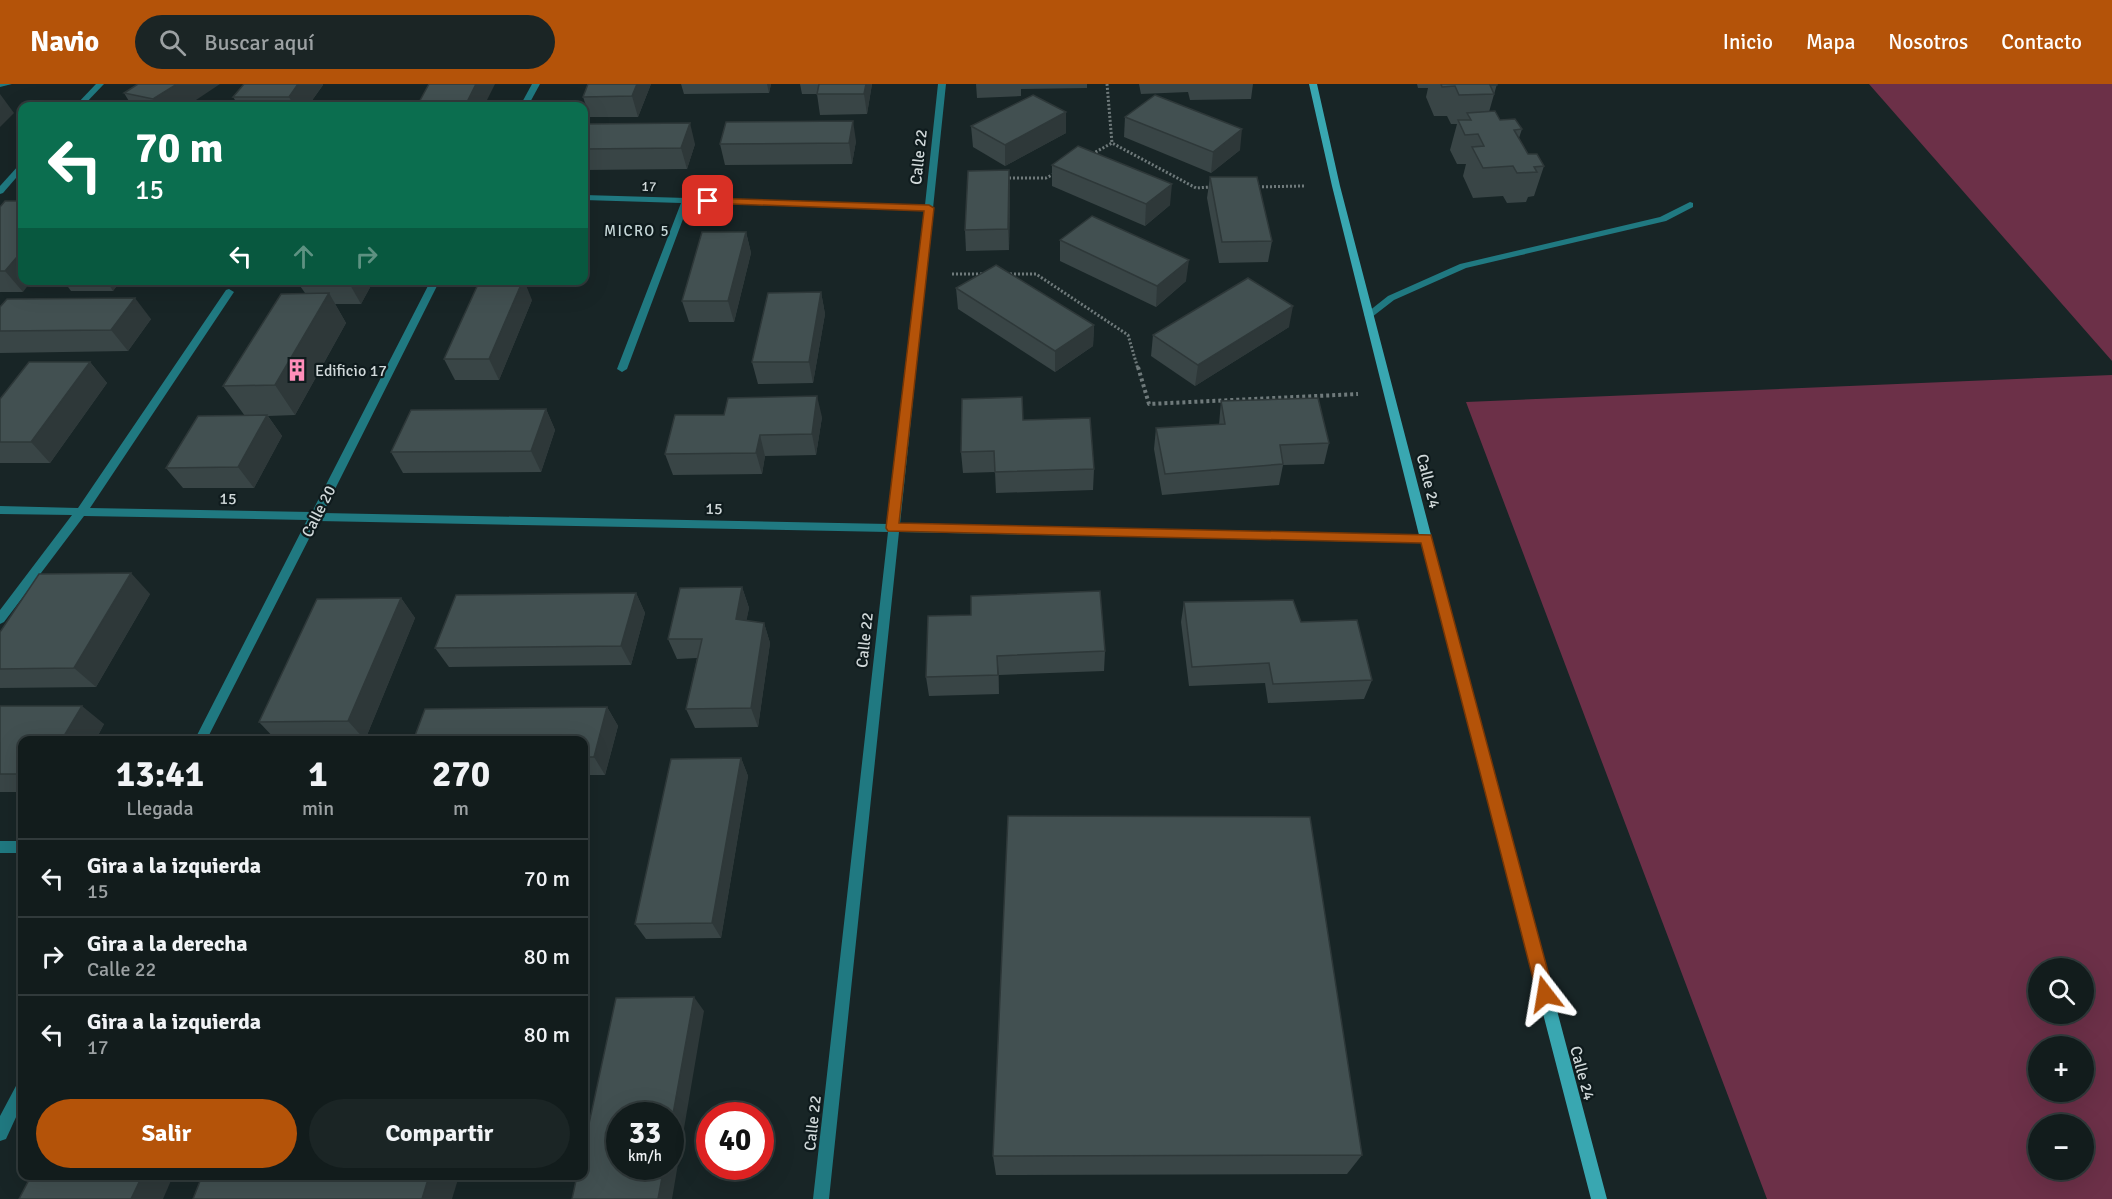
<!DOCTYPE html>
<html lang="es">
<meta charset="utf-8">
<style>
body{margin:0;font-family:Signika,sans-serif;background:#1b2525;color:#f1f3f6;height:100vh;display:flex;flex-direction:column;font-size:22px;white-space:nowrap}
*{box-sizing:border-box;margin:0}
p{font-size:20px;color:#9ca1a3}
.icon{flex:none;width:33px;height:33px;fill:none;stroke:currentColor;stroke-width:2;stroke-linecap:round;stroke-linejoin:round}
.map{position:relative;flex:1;overflow:hidden}
.panel{position:absolute;left:18px;top:652px;width:570px;height:444px;display:flex;flex-direction:column;background:#121c1c;border-radius:12px;box-shadow:0 6px 24px #0002,0 0 0 2px #313a3b}
.panel>*{flex:none}
.top-card{position:absolute;left:18px;top:18px;width:570px;height:183px;border-radius:12px;box-shadow:0 6px 24px #0002,0 0 0 2px #313a3b;background:#0b6e4f;color:#fff;overflow:hidden}
.controls{position:absolute;left:2028px;top:874px;display:grid;gap:12px}
.controls a{display:grid;place-items:center;width:66px;height:66px;border-radius:50%;background:#121c1c;box-shadow:0 6px 24px #0002,0 0 0 2px #313a3b;font-size:30px}
.speed{position:absolute;left:606px;top:1018px;display:flex;gap:12px;font-size:30px;font-weight:700;text-align:center}
.speed>*{display:grid;place-content:center;width:78px;height:78px;border-radius:50%;background:#121c1c;box-shadow:0 6px 24px #0002,0 0 0 2px #313a3b;line-height:1}
.speed small{font-size:15px;font-weight:400}
.speed .limit{border:9px solid #d22;background:#fff;color:#111}
.pin{position:absolute;display:grid;place-items:center;width:51px;height:51px;color:#fff;margin:-26px;border-radius:12px;box-shadow:0 3px 9px #0006}
.me{position:absolute;width:66px;margin:-33px;rotate:346deg;stroke-linejoin:round;filter:drop-shadow(0 0 4px #0008)}
.turn{display:flex;align-items:center;gap:21px;height:126px;padding:0 18px;font-size:27px}
.turn .icon{width:78px;height:78px;stroke-width:2.5}
.turn b{display:block;font-size:42px;line-height:51px}
.lanes{display:flex;align-items:center;height:57px;padding:0 18px;background:#0003;justify-content:center;gap:30px;direction:ltr}
.lanes .off{opacity:.35}
.eta{display:flex;justify-content:space-evenly;align-items:center;height:102px;text-align:center}
.eta b{font-size:36px;font-weight:800;line-height:42px}
.primary-button{display:flex;gap:12px;margin-top:auto;padding:12px 18px}
.primary-button a{flex:1;height:69px;border-radius:36px;background:#b45309;color:#fff;font-size:24px;font-weight:800;line-height:69px;text-align:center}
.primary-button a+a{background:#1b2525;color:#f1f3f6}
ul{padding:0;list-style:none}
li{display:flex;align-items:center;gap:18px;height:78px;padding:0 18px;border-top:2px solid #313a3b}
li div{flex:1}
li b{display:block;font-size:22px}
li em{font-style:normal}
header{display:flex;align-items:center;gap:36px;box-sizing:border-box;height:84px;padding:0 30px;background:#b45309;color:#fff}
header strong{font-size:28px}
nav{display:flex;gap:33px;margin-inline-start:auto;font-size:21px}
.search{width:420px;height:54px;background:#1b2525;display:flex;align-items:center;gap:15px;box-sizing:border-box;padding:0 21px;border-radius:33px;color:#9ca1a3;font-size:22px}
.map>svg:first-child{display:block}
.green{fill:#6c3048;fill-rule:evenodd}
.lines{fill:none;stroke-linecap:round;stroke-linejoin:round}
.path-far1{stroke:#6f7a7b;stroke-width:3;stroke-dasharray:2 2;stroke-linecap:butt}
.path{stroke:#6f7a7b;stroke-width:4;stroke-dasharray:3 3;stroke-linecap:butt}
.lane{fill:#207981;fill-rule:evenodd}
.street{fill:#207981;fill-rule:evenodd}
.secondary{fill:#39a7b1;fill-rule:evenodd}
.wall{fill:#394546}
.shaded-wall{fill:#2e3839}
.building{fill:#425051;stroke:#2e3839;stroke-width:1.5}
.route{fill:#b45309;stroke:#753606;stroke-width:1.5}
.labels{text-anchor:middle;stroke-width:4.5;stroke-linejoin:round;paint-order:stroke}
.far-street-label{font-size:14px;fill:#d1d9da;stroke:#0f1b1d}
.far-neighbourhood-label{font-size:15px;letter-spacing:1.5px;fill:#c6d7d8;stroke:#0f1b1d}
.street-label{font-size:16px;fill:#d1d9da;stroke:#0f1b1d}
.poi-label{font-size:16px;fill:#d1d9da;stroke:#0f1b1d;text-anchor:start}
</style>
<header>
<strong>Navio</strong>
<div class="search"><svg class="icon" aria-label="search" viewBox="0 0 24 24"><circle cx="10" cy="10" r="6"/><path d="M15 15l6 6"/></svg>Buscar aquí</div>
<nav><a>Inicio</a><a>Mapa</a><a>Nosotros</a><a>Contacto</a></nav>
</header>
<div class="map">
<svg width="2112" height="1115" viewBox="0 0 2112 1115">
<rect width="100%" height="100%" fill="#182526"/>
<g class="green">
<path d="M1869 0H2112V277Z"/>
<path d="M2112 291V1115H1767L1466 318ZM2038 885H2084V930H2038ZM2038 963H2084V1008H2038ZM2038 1041H2084V1086H2038Z"/>
</g>
<g class="lines">
<g class="path-far1">
<path d="M1107 0 1112 59"/>
<path d="M1092 70 1112 59 1196 104 1211 103"/>
<path d="M1005 94H1046L1056 89"/>
<path d="M1254 103 1304 102"/>
<path d="M952 190H984"/>
<path d="M1006 190H1036L1128 251 1138 285"/>
</g>
<path class="path" d="M1138 283 1149 320 1358 310"/>
<path class="lane" d="M1690 118 1693 119V123L1666 137 1466 184 1394 216 1372 233 1369 234 1364 231 1388 212 1460 180 1660 133Z"/>
<g class="street">
<path d="M0 0H12L0 3Z"/>
<path d="M96 0H104L83 22H75Z"/>
<path d="M532 0H540L528 22H520Z"/>
<path d="M938 0H946L900 440 1426 451 1432 455 1426 459 899 448 829 1115H813L888 448 318 437 206 657H194L307 436 84 432 4 538 0 540V526L72 431 0 430V422L78 424 226 206 229 205 234 208 90 424 312 428 431 196H440L323 429 889 440 924 126 689 119 627 285 622 288 617 285 681 119 584 116V111L925 121Z"/>
<path d="M19 81H22V87L3 109 0 110V102Z"/>
<rect x="0" y="757" width="22" height="12"/>
<path d="M22 997V1020L6 1055 0 1057V1032L17 1000Z"/>
</g>
<path class="secondary" d="M1309 0H1317L1340 102 1432 455 1607 1115H1591L1420 455 1332 102Z"/>
</g>
<g class="wall">
<path d="M244 0H323V1L308 22H239L233 13Z"/>
<path d="M588 0H651L638 33H590L583 13Z"/>
<path d="M681 0H771L769 9 684 10Z"/>
<path d="M800 0H872L867 30 820 31 817 10H802Z"/>
<path d="M976 0H1087V4L1021 5V12L977 14Z"/>
<path d="M1139 0H1253L1251 15 1190 16 1188 8 1141 10Z"/>
<path d="M1417 0H1497L1489 28 1500 36 1522 45 1519 54 1528 70 1544 82 1534 112 1528 113 1526 118 1507 119 1503 112 1473 114 1463 92 1466 80H1457L1450 66 1457 40H1451L1447 32H1434L1426 13 1428 4H1418Z"/>
<path d="M124 9 187 22H132Z"/>
<path d="M1066 28V49L1005 82 973 63 971 42Z"/>
<path d="M1125 33 1240 66 1211 89 1124 53Z"/>
<path d="M584 40 695 60 687 85 584 86Z"/>
<path d="M856 57 852 80 725 81 720 60Z"/>
<path d="M1052 81 1170 121 1145 142 1052 102Z"/>
<path d="M1009 86 1010 107 1009 166 966 167 965 146Z"/>
<path d="M1210 93 1272 157 1268 178 1219 179 1207 114Z"/>
<path d="M0 123 23 208H0Z"/>
<path d="M746 148 751 169 734 238H689L682 217Z"/>
<path d="M1060 156 1186 197 1156 223 1060 177Z"/>
<path d="M63 196H121L113 207H71Z"/>
<path d="M374 196 361 220H335L346 239 295 331 268 332 282 352 254 404H183L166 384 245 332 223 302 305 209 298 199Z"/>
<path d="M956 204 1094 241 1093 262 1055 288 958 225Z"/>
<path d="M821 208 825 230 813 299 758 300 752 278Z"/>
<path d="M532 216 499 296H455L444 275Z"/>
<path d="M0 223 151 235 128 267 0 269Z"/>
<path d="M1289 243 1195 302 1151 272 1153 251Z"/>
<path d="M90 278 107 299 50 379H0V358Z"/>
<path d="M1221 317 1329 359 1324 380 1283 381 1279 401 1162 411 1154 365 1156 344 1219 341Z"/>
<path d="M546 325 555 346 541 388 403 389 391 368Z"/>
<path d="M822 333 816 371 765 372 762 390 673 391 665 370Z"/>
<path d="M1023 336 1094 385 1093 406 996 409 995 388 963 389 961 368Z"/>
<path d="M742 503 749 524 746 537 764 539 770 559 758 643 695 644 686 625 697 574 677 575 668 555Z"/>
<path d="M636 509 645 529 631 581 449 583 435 564Z"/>
<path d="M150 510 96 603 0 604V548Z"/>
<path d="M401 514 415 534 365 656 277 657 259 638Z"/>
<path d="M1184 518 1301 538 1372 596 1364 615 1268 619 1265 599 1189 602 1181 538Z"/>
<path d="M928 532 1105 567 1104 587 999 591V610L929 612 926 593Z"/>
<path d="M0 622 104 640 95 657H22V708H0Z"/>
<path d="M607 623 618 642 605 691H584V657Z"/>
<path d="M741 674 748 692 721 854 646 855 635 840Z"/>
<path d="M1362 1071 1347 1090 996 1091 993 1072Z"/>
</g>
<g class="shaded-wall">
<path d="M177 0H220L187 22H158L153 15Z"/>
<path d="M298 0H323V1L308 22H294L289 13Z"/>
<path d="M476 0H495L484 22H465Z"/>
<path d="M637 0H651L638 33 632 12Z"/>
<path d="M767 0H771L769 9Z"/>
<path d="M866 0H872L867 30 864 10Z"/>
<path d="M0 10 14 29 0 43Z"/>
<path d="M1066 28V49L1005 82V61Z"/>
<path d="M853 37 856 57 852 80 849 59Z"/>
<path d="M690 39 695 60 687 85 681 64Z"/>
<path d="M1242 45 1240 66 1211 89 1213 68Z"/>
<path d="M1009 86 1010 107 1009 166 1008 145Z"/>
<path d="M1172 100 1170 121 1145 142 1146 120Z"/>
<path d="M746 148 751 169 734 238 728 217Z"/>
<path d="M22 167V196H32L23 208 5 187Z"/>
<path d="M1189 176 1186 197 1156 223 1157 202Z"/>
<path d="M106 196H121L113 207Z"/>
<path d="M351 196H374L361 220 349 199Z"/>
<path d="M523 196H524L532 216 499 296 489 275Z"/>
<path d="M821 208 825 230 813 299 809 278Z"/>
<path d="M329 209 346 239 295 331 275 301Z"/>
<path d="M135 214 151 235 128 267 111 246Z"/>
<path d="M1293 222 1289 243 1195 302 1198 281Z"/>
<path d="M1094 241 1093 262 1055 288V267Z"/>
<path d="M90 278 107 299 50 379 31 358Z"/>
<path d="M817 312 822 333 816 371 812 350Z"/>
<path d="M546 325 555 346 541 388 531 367Z"/>
<path d="M267 331 282 352 254 404 238 383Z"/>
<path d="M760 351 765 372 762 390 756 369Z"/>
<path d="M131 489 150 510 96 603 74 584Z"/>
<path d="M742 503 749 524 743 555 736 535Z"/>
<path d="M636 509 645 529 631 581 621 562Z"/>
<path d="M401 514 415 534 365 656 348 637Z"/>
<path d="M764 539 770 559 758 643 751 624Z"/>
<path d="M997 572 999 591V610Z"/>
<path d="M82 622 104 640 95 657H61Z"/>
<path d="M607 623 618 642 605 691 594 673Z"/>
<path d="M741 674 748 692 721 854 712 839Z"/>
<path d="M694 913 704 927 672 1115H658L664 1083H670V1047Z"/>
<path d="M142 1092H173L163 1115H131Z"/>
<path d="M429 1092H459L452 1115H422Z"/>
</g>
<g class="building">
<path d="M138 0H177L153 15 124 9Z"/>
<path d="M244 0H298L289 13H233Z"/>
<path d="M429 0H476L465 22H417Z"/>
<path d="M588 0H637L632 12 583 13Z"/>
<path d="M819 0H866L864 10H817Z"/>
<path d="M1441 0H1497V1H1490L1494 10 1459 11 1455 2 1442 3Z"/>
<path d="M1033 11 1066 28 1005 61 971 42Z"/>
<path d="M1155 11 1242 45 1213 68 1125 33Z"/>
<path d="M1495 27 1500 36 1515 35 1522 45 1514 46 1528 70H1537L1544 82 1534 83 1537 88 1517 89 1513 82 1483 84 1472 63 1484 62 1478 50 1465 51 1458 36H1471L1467 29Z"/>
<path d="M853 37 849 59 720 60 726 38Z"/>
<path d="M690 39 681 64 584 65V40Z"/>
<path d="M1078 62 1172 100 1146 120 1052 81Z"/>
<path d="M1009 86 1008 145 965 146 968 87Z"/>
<path d="M1210 93H1257L1272 157 1222 158Z"/>
<path d="M5 117H22V167L5 187H0V123Z"/>
<path d="M1092 132 1189 176 1157 202 1060 156Z"/>
<path d="M702 148H746L728 217H682Z"/>
<path d="M996 181 1094 241 1055 267 956 204Z"/>
<path d="M1248 194 1293 222 1198 281 1153 251Z"/>
<path d="M300 196H351L349 199H298Z"/>
<path d="M480 196H523L489 275H444Z"/>
<path d="M821 208 809 278H752L768 209Z"/>
<path d="M329 209 275 301 223 302 281 210Z"/>
<path d="M135 214 111 246 0 247V223L7 215Z"/>
<path d="M29 278H90L31 358H0V315Z"/>
<path d="M817 312 812 350 760 351 756 369 665 370 675 331H724L728 314Z"/>
<path d="M1022 313 1023 336 1090 334 1094 385 995 388 994 367 961 368 962 315Z"/>
<path d="M1318 314 1329 359 1280 361 1283 380 1165 390 1156 344 1225 340 1221 317Z"/>
<path d="M546 325 531 367 391 368 411 326Z"/>
<path d="M267 331 238 383 166 384 198 332Z"/>
<path d="M131 489 74 584 0 585V548L39 490Z"/>
<path d="M742 503 736 535 764 539 751 624 686 625 702 555H668L680 504Z"/>
<path d="M1100 507 1105 567 997 572 998 591 926 593 928 532 971 531V512Z"/>
<path d="M636 509 621 562 435 564 456 511Z"/>
<path d="M401 514 348 637 259 638 317 515Z"/>
<path d="M1293 516 1301 538 1357 536 1372 596 1273 600 1269 579 1192 583 1184 518Z"/>
<path d="M0 622H82L61 657H22V690H0Z"/>
<path d="M607 623 594 673H584V657H413L425 625Z"/>
<path d="M741 674 712 839 635 840 671 675Z"/>
<path d="M1008 732 1310 733 1362 1071 993 1072Z"/>
<path d="M694 913 670 1047V1032H620V1083H664L658 1115H572L577 1092H584V1063L616 914Z"/>
<path d="M31 1092H142L131 1115H19Z"/>
<path d="M202 1092H429L422 1115H193Z"/>
</g>
<path class="route" d="M708 114 929 121 934 124 899 439 1431 451 1554 910 1551 916 1545 918 1539 916 1537 910 1421 459 888 447 886 444 924 127 705 119V115Z"/>
<defs>
<g id="building-bare" transform="scale(1.8)"><path d="M-4-6H4V6H1V3H-1V6H-4ZM-2.5-4.3h1.7v1.8h-1.7ZM.8-4.3h1.7v1.8H.8ZM-2.5-1h1.7V.8h-1.7ZM.8-1h1.7V.8H.8Z" fill="#ff8eba" stroke="#0f1b1d" stroke-width="2.5" paint-order="stroke"/></g>
</defs>
<g fill-rule="evenodd">
<use href="#building-bare" x="297" y="286"/>
</g>
<g class="labels">
<g class="far-street-label">
<text transform="translate(649 102) rotate(2)" y="5">17</text>
</g>
<g class="far-neighbourhood-label">
<text x="637" y="152">MICRO 5</text>
</g>
<g class="street-label">
<text transform="translate(918 73) rotate(-84)" y="6">Calle 22</text>
<text transform="translate(1429 397) rotate(76)" y="6">Calle 24</text>
<text transform="translate(228 414) rotate(1)" y="6">15</text>
<text transform="translate(714 424) rotate(1)" y="6">15</text>
<text transform="translate(318 427) rotate(-63)" y="6">Calle 20</text>
<text transform="translate(864 556) rotate(-84)" y="6">Calle 22</text>
<text transform="translate(1583 989) rotate(75)" y="6">Calle 24</text>
<text transform="translate(812 1039) rotate(-84)" y="6">Calle 22</text>
</g>
<g class="poi-label">
<text x="315" y="292">Edificio 17</text>
</g>
</g>
</svg>
<div class="controls">
<a><svg class="icon" aria-label="search" viewBox="0 0 24 24"><circle cx="10" cy="10" r="6"/><path d="M15 15l6 6"/></svg></a>
<a>+</a>
<a>−</a>
</div>
<div class="speed"><div>33<small>km/h</small></div><div class="limit">40</div></div>
<div class="pin" style="left:708px;top:117px;background:#d93025"><svg class="icon" aria-label="arrive" viewBox="0 0 24 24"><path d="M6 21V4h12l-3 4 3 4H6"/></svg></div>
<svg class="me" style="left:1545px;top:910px" viewBox="-20 -20 40 40"><path d="M0-17L14 15 0 8-14 15z" fill="#b45309" stroke="#fff" stroke-width="4"/></svg>
<div class="top-card">
<div class="turn"><svg class="icon" aria-label="left" viewBox="0 0 24 24"><path d="M17 20v-9H6M10 6l-5 5 5 5"/></svg><div><b>70 m</b>15</div></div>
<div class="lanes"><svg class="icon" aria-label="left" viewBox="0 0 24 24"><path d="M17 20v-9H6M10 6l-5 5 5 5"/></svg><svg class="icon off" aria-label="ahead" viewBox="0 0 24 24"><path d="M12 20V5M6 11l6-6 6 6"/></svg><svg class="icon off" aria-label="right" viewBox="0 0 24 24"><path d="M7 20v-9h11M14 6l5 5-5 5"/></svg></div>
</div>
<section class="panel">
<div class="eta">
<div><b>13:41</b><p>Llegada</p></div>
<div><b>1</b><p>min</p></div>
<div><b>270</b><p>m</p></div>
</div>
<ul>
<li><svg class="icon" aria-label="left" viewBox="0 0 24 24"><path d="M17 20v-9H6M10 6l-5 5 5 5"/></svg><div><b>Gira a la izquierda</b><p>15</p></div><em>70 m</em></li>
<li><svg class="icon" aria-label="right" viewBox="0 0 24 24"><path d="M7 20v-9h11M14 6l5 5-5 5"/></svg><div><b>Gira a la derecha</b><p>Calle 22</p></div><em>80 m</em></li>
<li><svg class="icon" aria-label="left" viewBox="0 0 24 24"><path d="M17 20v-9H6M10 6l-5 5 5 5"/></svg><div><b>Gira a la izquierda</b><p>17</p></div><em>80 m</em></li>
</ul>
<div class="primary-button"><a>Salir</a><a>Compartir</a></div>
</section>
</div>
